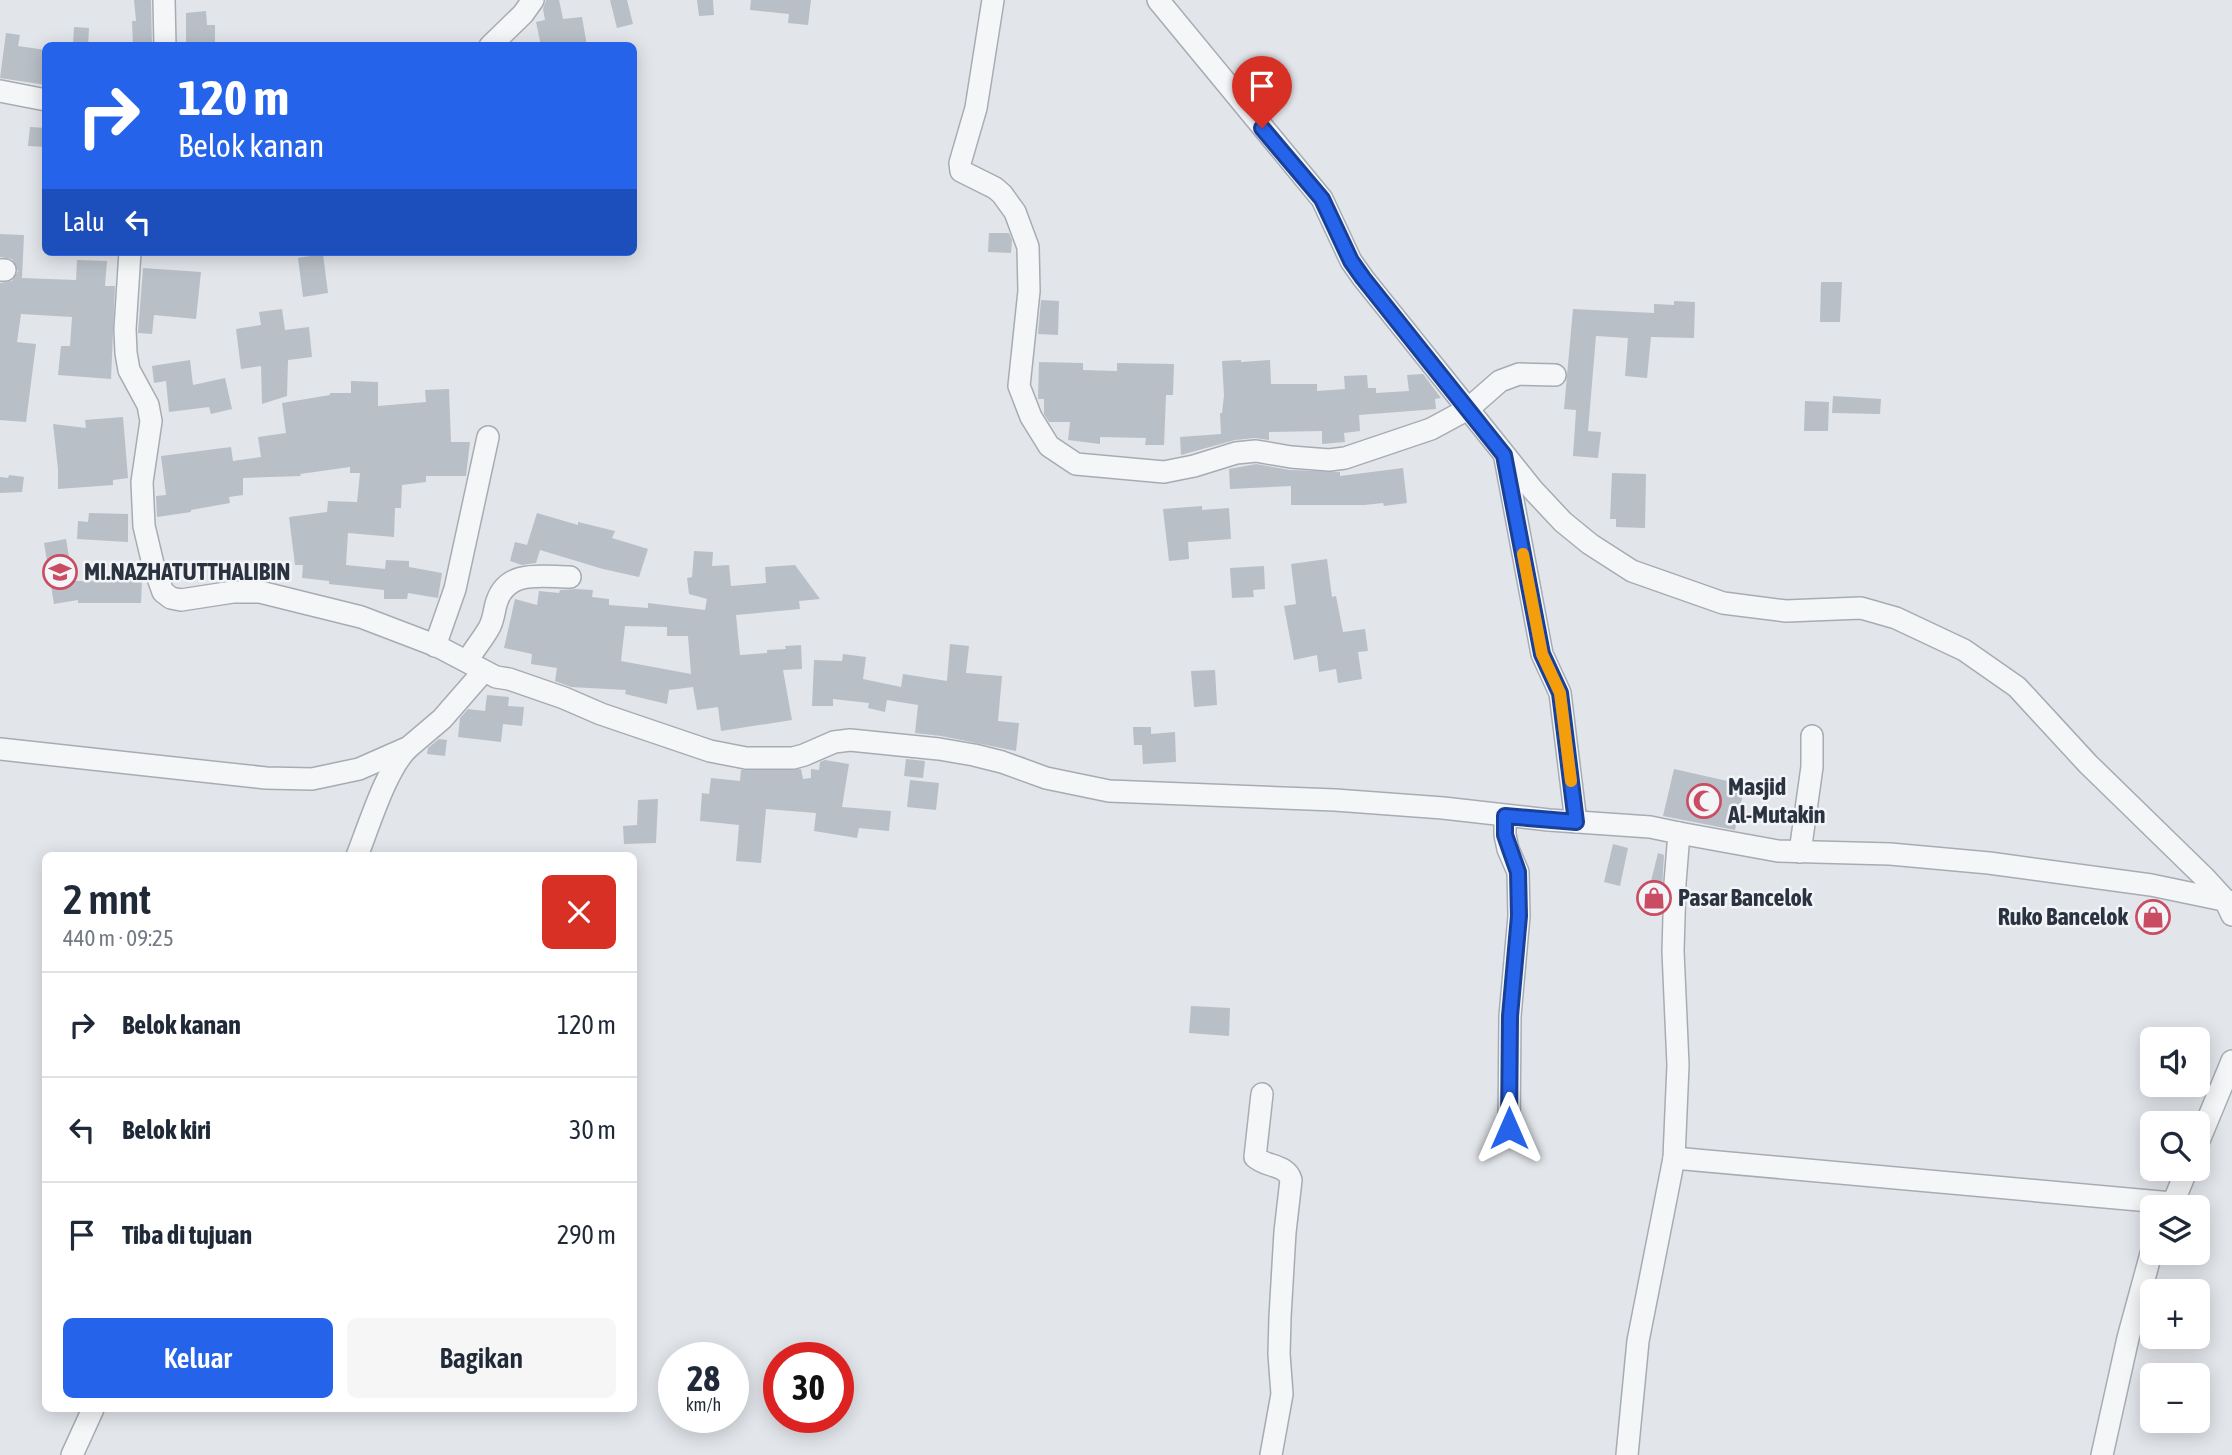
<!DOCTYPE html>
<html lang="id">
<meta charset="utf-8">
<style>
body{margin:0;font-family:"Asap Condensed",sans-serif;background:#f6f6f7;color:#1f2937;height:100vh;display:flex;flex-direction:column;font-size:26px;white-space:nowrap}
*{box-sizing:border-box;margin:0}
p{font-size:23px;color:#747a83}
.icon{flex:none;width:38px;height:38px;fill:none;stroke:currentColor;stroke-width:2;stroke-linecap:round;stroke-linejoin:round}
.map{position:relative;flex:1;overflow:hidden}
.drawer{position:absolute;left:42px;top:852px;width:595px;height:560px;display:flex;flex-direction:column;background:#fff;border-radius:10px;box-shadow:0 4px 18px #0003}
.drawer>*{flex:none}
.top-card{position:absolute;left:42px;top:42px;width:595px;height:214px;border-radius:10px;box-shadow:0 4px 18px #0003;background:#2563eb;color:#fff;overflow:hidden}
.buttons{position:absolute;left:2140px;top:1027px;display:grid;gap:14px}
.buttons a{display:grid;place-items:center;width:70px;height:70px;border-radius:10px;background:#fff;box-shadow:0 4px 18px #0003;font-size:35px}
.speed{position:absolute;left:658px;top:1342px;display:flex;gap:14px;font-size:35px;font-weight:700;text-align:center}
.speed>*{display:grid;place-content:center;width:91px;height:91px;border-radius:50%;background:#fff;box-shadow:0 4px 18px #0003;line-height:1}
.speed small{font-size:18px;font-weight:400}
.speed .limit{border:10px solid #d22;background:#fff;color:#111}
.pin{position:absolute;display:grid;place-items:center;width:60px;height:60px;color:#fff;margin:-72px -30px;border-radius:50% 50% 50% 0;rotate:-45deg;box-shadow:0 0 7px #0007}
.pin .icon{rotate:45deg}
.me{position:absolute;width:77px;margin:-38px;rotate:0deg;stroke-linejoin:round;filter:drop-shadow(0 0 5px #0008)}
.turn{display:flex;align-items:center;gap:24px;height:147px;padding:0 21px;font-size:32px}
.turn .icon{width:91px;height:91px;stroke-width:2.5}
.turn b{display:block;font-size:49px;line-height:60px}
.then{display:flex;align-items:center;height:66px;padding:0 21px;background:#0003;gap:14px;font-size:26px}
.round{display:grid;place-items:center;flex:none;width:74px;height:74px;border-radius:10px;background:#f6f6f7}
.head{display:flex;align-items:center;justify-content:space-between;height:119px;padding:0 21px}
h1{font-size:42px;font-weight:600;line-height:52px}
.action{display:flex;gap:14px;margin-top:auto;padding:14px 21px}
.action a{flex:1;height:80px;border-radius:10px;background:#2563eb;color:#fff;font-size:28px;font-weight:600;line-height:80px;text-align:center}
.action a+a{background:#f6f6f7;color:#1f2937}
ul{padding:0;list-style:none}
li{display:flex;align-items:center;gap:21px;height:105px;padding:0 21px;border-top:2px solid #e0e1e3}
li div{flex:1}
li b{display:block;font-size:26px}
li em{font-style:normal}
.map>svg:first-child{display:block}
.building{fill:#b9bfc7;fill-rule:evenodd}
.lines{fill:none;stroke-linecap:round;stroke-linejoin:round}
.minor-casing{stroke:#a7acb4;stroke-width:24}
.minor{stroke:#f5f6f8;stroke-width:21}
.route-casing{stroke:#184099;stroke-width:18}
.route{stroke:#2563eb;stroke-width:12}
.slow{stroke:#f59e0b;stroke-width:12}
.labels{text-anchor:middle;stroke-width:5;stroke-linejoin:round;paint-order:stroke}
.poi-label{font-size:24px;font-weight:bold;fill:#2b3341;stroke:#f2f4f7;text-anchor:start}
</style>
<div class="map">
<svg width="2232" height="1455" viewBox="0 0 2232 1455">
<rect width="100%" height="100%" fill="#e2e5ea"/>
<g class="building">
<path d="M134 0H151L152 46H133L132 21H136Z"/>
<path d="M546 0H559L563 19 582 17 587 46H541L536 22 545 20 543 9Z"/>
<path d="M610 0H627L633 24 617 28Z"/>
<path d="M697 0H713L714 15 699 16Z"/>
<path d="M751 0H811L808 25 788 23 789 14 750 10Z"/>
<path d="M206 11 207 25H215V46H186V13Z"/>
<path d="M74 27 89 28 88 46 73 45Z"/>
<path d="M6 33 20 35 18 46 46 50V85L0 78Z"/>
<path d="M30 127 46 128V147L28 146Z"/>
<path d="M989 233H1009L1012 240 1011 253 988 252Z"/>
<path d="M0 234 24 235 22 278 76 280 77 260 107 261 105 286H115L111 379 58 375 61 346H70L72 317 21 314 17 342 36 344 26 422 0 420V283L12 281 18 271 12 259 0 257Z"/>
<path d="M323 254 328 293 303 297 298 258Z"/>
<path d="M143 268 201 272 196 319 154 315 152 334 138 333Z"/>
<path d="M1821 282H1842L1840 322H1820Z"/>
<path d="M1041 300 1059 301 1058 335 1038 334Z"/>
<path d="M1674 301 1695 302 1694 338 1651 337 1647 378 1625 376 1628 338 1596 336 1588 431 1601 432 1598 458 1573 456 1576 410 1564 409 1573 309 1654 313V304L1674 305Z"/>
<path d="M282 309 285 330 309 327 312 357 288 360 287 396 262 404 261 366 241 369 236 329 261 325 259 312Z"/>
<path d="M190 360 193 385 225 378 232 409 211 414 209 407 169 412 166 381 154 383 152 366Z"/>
<path d="M1241 360V362L1270 360 1271 384H1317V391L1345 389 1344 376 1367 375 1368 388H1376V393L1409 391 1407 375 1423 374 1441 398 1435 399 1436 409 1359 415 1360 431 1344 433 1345 442 1322 444V431L1269 432V440L1255 438 1235 440 1181 455 1180 437 1221 434 1220 413H1222L1224 395 1222 361Z"/>
<path d="M1039 362 1083 363V370L1117 371V363L1174 364 1173 395H1166L1164 445H1145L1146 438 1100 437V444L1068 440 1070 422H1049L1044 414V399H1038Z"/>
<path d="M351 381 378 382V406L426 402 425 390 449 389 451 442H470L466 476H426V482L402 485 401 508H395L394 537 348 533 346 565 385 569 386 560 409 561V567L442 573 438 598 408 593 407 599H384V590L329 584V581L302 578 303 565H295L289 517 327 512 328 501 357 502 360 473H350V467L300 474 301 476 243 478V495L229 497 230 503 191 510V512L157 517 156 496 166 495 161 456 231 447 233 461 261 457 258 437 286 433 282 403 330 395V393H351Z"/>
<path d="M1833 396 1881 399 1880 414 1832 413Z"/>
<path d="M1805 401 1829 402 1828 431H1804Z"/>
<path d="M123 417 128 478 113 480V485L58 489V469L53 424 86 428 85 420Z"/>
<path d="M1256 464 1290 470 1340 472V476L1403 468 1407 503 1384 506 1383 503 1364 505H1291V486L1230 489 1229 469Z"/>
<path d="M1612 473 1646 474 1645 528 1616 527V519H1610Z"/>
<path d="M9 475 24 477 22 492 0 493V477L8 478Z"/>
<path d="M1202 506V510L1229 508 1231 539 1188 542 1189 559 1169 561 1163 509Z"/>
<path d="M89 513 128 514V542L77 539 78 521 88 522Z"/>
<path d="M537 513 578 525V522L615 531 612 538 648 549 639 577 603 569 540 550 536 563 522 565 510 561 515 542 527 545Z"/>
<path d="M66 539 73 581 142 580 141 603H78V600L54 604 44 543Z"/>
<path d="M694 551 713 552 712 566 729 565 731 586 766 583 765 567 795 565 820 599 799 601 800 609 736 615 740 655 767 653V650L786 649 785 646 801 645 802 669 783 670 792 720 721 731 718 707 697 710 693 687 669 690 667 704 625 694 626 690 571 687 555 681 557 668 531 664 532 654 504 648 515 599 537 605 539 591 559 593 560 590 576 589 593 590 592 597 609 599V605L648 608V603L705 610 707 599 689 594 687 578 692 577ZM625 626 667 627V636H688L691 674 621 661Z"/>
<path d="M1327 559 1332 597 1336 596 1343 632 1365 629 1368 651 1358 652 1362 679 1338 683 1336 669 1319 672 1317 655 1294 660 1284 606 1296 604 1291 564Z"/>
<path d="M1264 566 1265 589 1253 590 1254 597 1232 598 1230 568Z"/>
<path d="M950 644 969 646 966 673 1002 676 998 721 1019 723 1016 751 941 736 915 733 918 705 887 700 885 712 868 708 869 703 833 699V706H812L814 660 842 661 843 654 866 657 863 679 901 687 903 674 947 681Z"/>
<path d="M1215 670 1217 705 1194 707 1191 671Z"/>
<path d="M487 695 509 697 508 706 524 707 522 726 503 724 501 742 458 737 460 718 468 709 485 711Z"/>
<path d="M1133 727H1151V734L1175 732 1176 762 1143 764 1142 745H1134Z"/>
<path d="M439 739 447 740 445 756 427 754 428 748Z"/>
<path d="M906 759 925 761 923 778 904 776Z"/>
<path d="M825 760 849 764 842 807 891 811 889 831 859 828 857 838 814 831 816 813 766 809 761 863 736 861 739 825 700 821 702 793 709 794 711 778 740 781 741 770 801 769 803 779 811 778V769L819 770 820 762Z"/>
<path d="M1674 769 1745 785 1735 830 1663 816Z"/>
<path d="M910 780 939 783 936 810 907 807Z"/>
<path d="M658 799 656 843 624 844 623 826 637 825 638 800Z"/>
<path d="M1613 844 1628 848 1620 886 1604 882Z"/>
<path d="M1658 853 1664 855 1661 907 1638 902 1641 887 1649 889Z"/>
<path d="M2143 901 2168 907 2162 933 2137 928Z"/>
<path d="M1191 1006 1230 1008 1229 1036 1189 1033Z"/>
</g>
<g class="lines">
<g class="minor-casing">
<g id="minor">
<path d="M164 0 165 46"/>
<path d="M993 0 976 108 960 163 961 171 995 188 1002 194 1015 212 1028 247 1029 291 1019 386 1031 417 1049 446 1076 464 1164 472 1194 466 1236 453 1256 451 1291 457 1329 460 1345 458 1431 429 1468 409 1500 381 1519 374 1555 375"/>
<path d="M1158 0 1322 199 1351 261 1363 278 1533 490 1563 522 1590 544 1632 571 1723 603 1786 611 1861 608 1896 618 1964 650 2017 687 2088 764 2205 878 2225 900 2232 915"/>
<path d="M490 46 523 14 533 0"/>
<path d="M0 91 46 100"/>
<path d="M130 252 125 329 126 353 129 370 148 405 151 421 142 482 144 526 153 564 163 592 171 598 181 600 233 592H260L361 617 437 646 496 677 509 679 564 698 601 714 710 751 746 758H793L804 755 834 742 850 740 939 749 974 755 1002 762 1046 778 1109 791 1335 800 1443 808 1549 820 1650 827 1679 833"/>
<path d="M0 270H5"/>
<path d="M1505 458 1542 654 1560 693 1576 822"/>
<path d="M435 646 455 589 488 437"/>
<path d="M468 660C474 649 483 639 489 628 494 620 494 609 497 601 508 569 542 577 570 577"/>
<path d="M0 749 266 778 312 779 359 769 409 747 442 719 483 672"/>
<path d="M1505 816V835L1508 849 1518 872 1519 916 1510 1016 1509 1128"/>
<path d="M1800 852 1812 767V736"/>
<path d="M357 856C369 826 386 769 408 748"/>
<path d="M1262 1094 1255 1157C1265 1167 1287 1164 1291 1180L1285 1232 1280 1317 1279 1354 1282 1394 1271 1455"/>
<path d="M2198 1143 2232 1061"/>
<path d="M1674 1158 2172 1203"/>
<path d="M2171 1208 2187 1169"/>
<path d="M72 1455 93 1409"/>
<path d="M1627 1455 1638 1341 1674 1158 1678 1065 1673 951 1675 883 1679 833 1778 851 1890 854 1989 863 2151 885 2228 901"/>
<path d="M2102 1455 2128 1338 2152 1250"/>
</g>
</g>
<use href="#minor" class="minor"/>
</g>
<g class="lines">
<g class="route-casing">
<path id="route" d="M1262 128 1322 199 1351 261 1363 278 1504 455 1542 654 1560 693 1576 822 1505 816V835L1518 872 1519 916 1510 1016 1509 1128"/>
</g>
<use href="#route" class="route"/>
<path class="slow" d="M1523 554 1542 654 1560 693 1571 781"/>
</g>
<defs>
<g id="school-ring" transform="scale(1.75)"><circle r="9.5" fill="#f2f4f7" stroke="#ca4c62" stroke-width="1.5"/><path d="M0-5L7-2L0 1L-7-2ZM-4 1L0 2.5L4 1V4Q0 6-4 4Z" fill="#ca4c62"/></g>
<g id="mosque-ring" transform="scale(1.75)"><circle r="9.5" fill="#f2f4f7" stroke="#ca4c62" stroke-width="1.5"/><path d="M3.5-4.9A6 6 0 1 0 3.5 4.9A5 5 0 1 1 3.5-4.9Z" fill="#ca4c62"/></g>
<g id="shop-ring" transform="scale(1.75)"><circle r="9.5" fill="#f2f4f7" stroke="#ca4c62" stroke-width="1.5"/><path d="M-5-2.5h2.3a2.7 3.5 0 0 1 5.4 0H5L5.5 6h-11ZM-1.5-2.5h3a1.5 2.3 0 0 0-3 0Z" fill="#ca4c62"/></g>
</defs>
<g fill-rule="evenodd">
<use href="#school-ring" x="60" y="572"/>
<use href="#mosque-ring" x="1704" y="801"/>
<use href="#shop-ring" x="1654" y="898"/>
<use href="#shop-ring" x="2153" y="917"/>
</g>
<g class="labels">
<g class="poi-label">
<text x="84" y="580">MI.NAZHATUTTHALIBIN</text>
<text x="1728" y="795">Masjid<tspan x="1728" dy="28">Al-Mutakin</tspan></text>
<text x="1678" y="906">Pasar Bancelok</text>
<text x="2128" y="925" text-anchor="end">Ruko Bancelok</text>
</g>
</g>
</svg>
<div class="buttons">
<a><svg class="icon" aria-label="sound" viewBox="0 0 24 24"><path d="M4 9h4l5-4v14l-5-4H4zM17 9q2 3 0 6"/></svg></a>
<a><svg class="icon" aria-label="search" viewBox="0 0 24 24"><circle cx="10" cy="10" r="6"/><path d="M15 15l6 6"/></svg></a>
<a><svg class="icon" aria-label="layers" viewBox="0 0 24 24"><path d="M12 4l9 5-9 5-9-5zM3 14l9 5 9-5"/></svg></a>
<a>+</a>
<a>−</a>
</div>
<div class="speed"><div>28<small>km/h</small></div><div class="limit">30</div></div>
<div class="pin" style="left:1262px;top:128px;background:#d93025"><svg class="icon" aria-label="arrive" viewBox="0 0 24 24"><path d="M6 21V4h12l-3 4 3 4H6"/></svg></div>
<svg class="me" style="left:1509px;top:1128px" viewBox="-20 -20 40 40"><path d="M0-17L14 15 0 8-14 15z" fill="#2563eb" stroke="#fff" stroke-width="4"/></svg>
<div class="top-card">
<div class="turn"><svg class="icon" aria-label="right" viewBox="0 0 24 24"><path d="M7 20v-9h11M14 6l5 5-5 5"/></svg><div><b>120 m</b>Belok kanan</div></div>
<div class="then">Lalu<svg class="icon" aria-label="left" viewBox="0 0 24 24"><path d="M17 20v-9H6M10 6l-5 5 5 5"/></svg></div>
</div>
<section class="drawer">
<div class="head"><div><h1>2 mnt</h1><p>440 m · 09:25</p></div><a class="round" style="background:#d93025;color:#fff"><svg class="icon" aria-label="close" viewBox="0 0 24 24"><path d="M6 6l12 12M18 6L6 18"/></svg></a></div>
<ul>
<li><svg class="icon" aria-label="right" viewBox="0 0 24 24"><path d="M7 20v-9h11M14 6l5 5-5 5"/></svg><div><b>Belok kanan</b></div><em>120 m</em></li>
<li><svg class="icon" aria-label="left" viewBox="0 0 24 24"><path d="M17 20v-9H6M10 6l-5 5 5 5"/></svg><div><b>Belok kiri</b></div><em>30 m</em></li>
<li><svg class="icon" aria-label="arrive" viewBox="0 0 24 24"><path d="M6 21V4h12l-3 4 3 4H6"/></svg><div><b>Tiba di tujuan</b></div><em>290 m</em></li>
</ul>
<div class="action"><a>Keluar</a><a>Bagikan</a></div>
</section>
</div>
